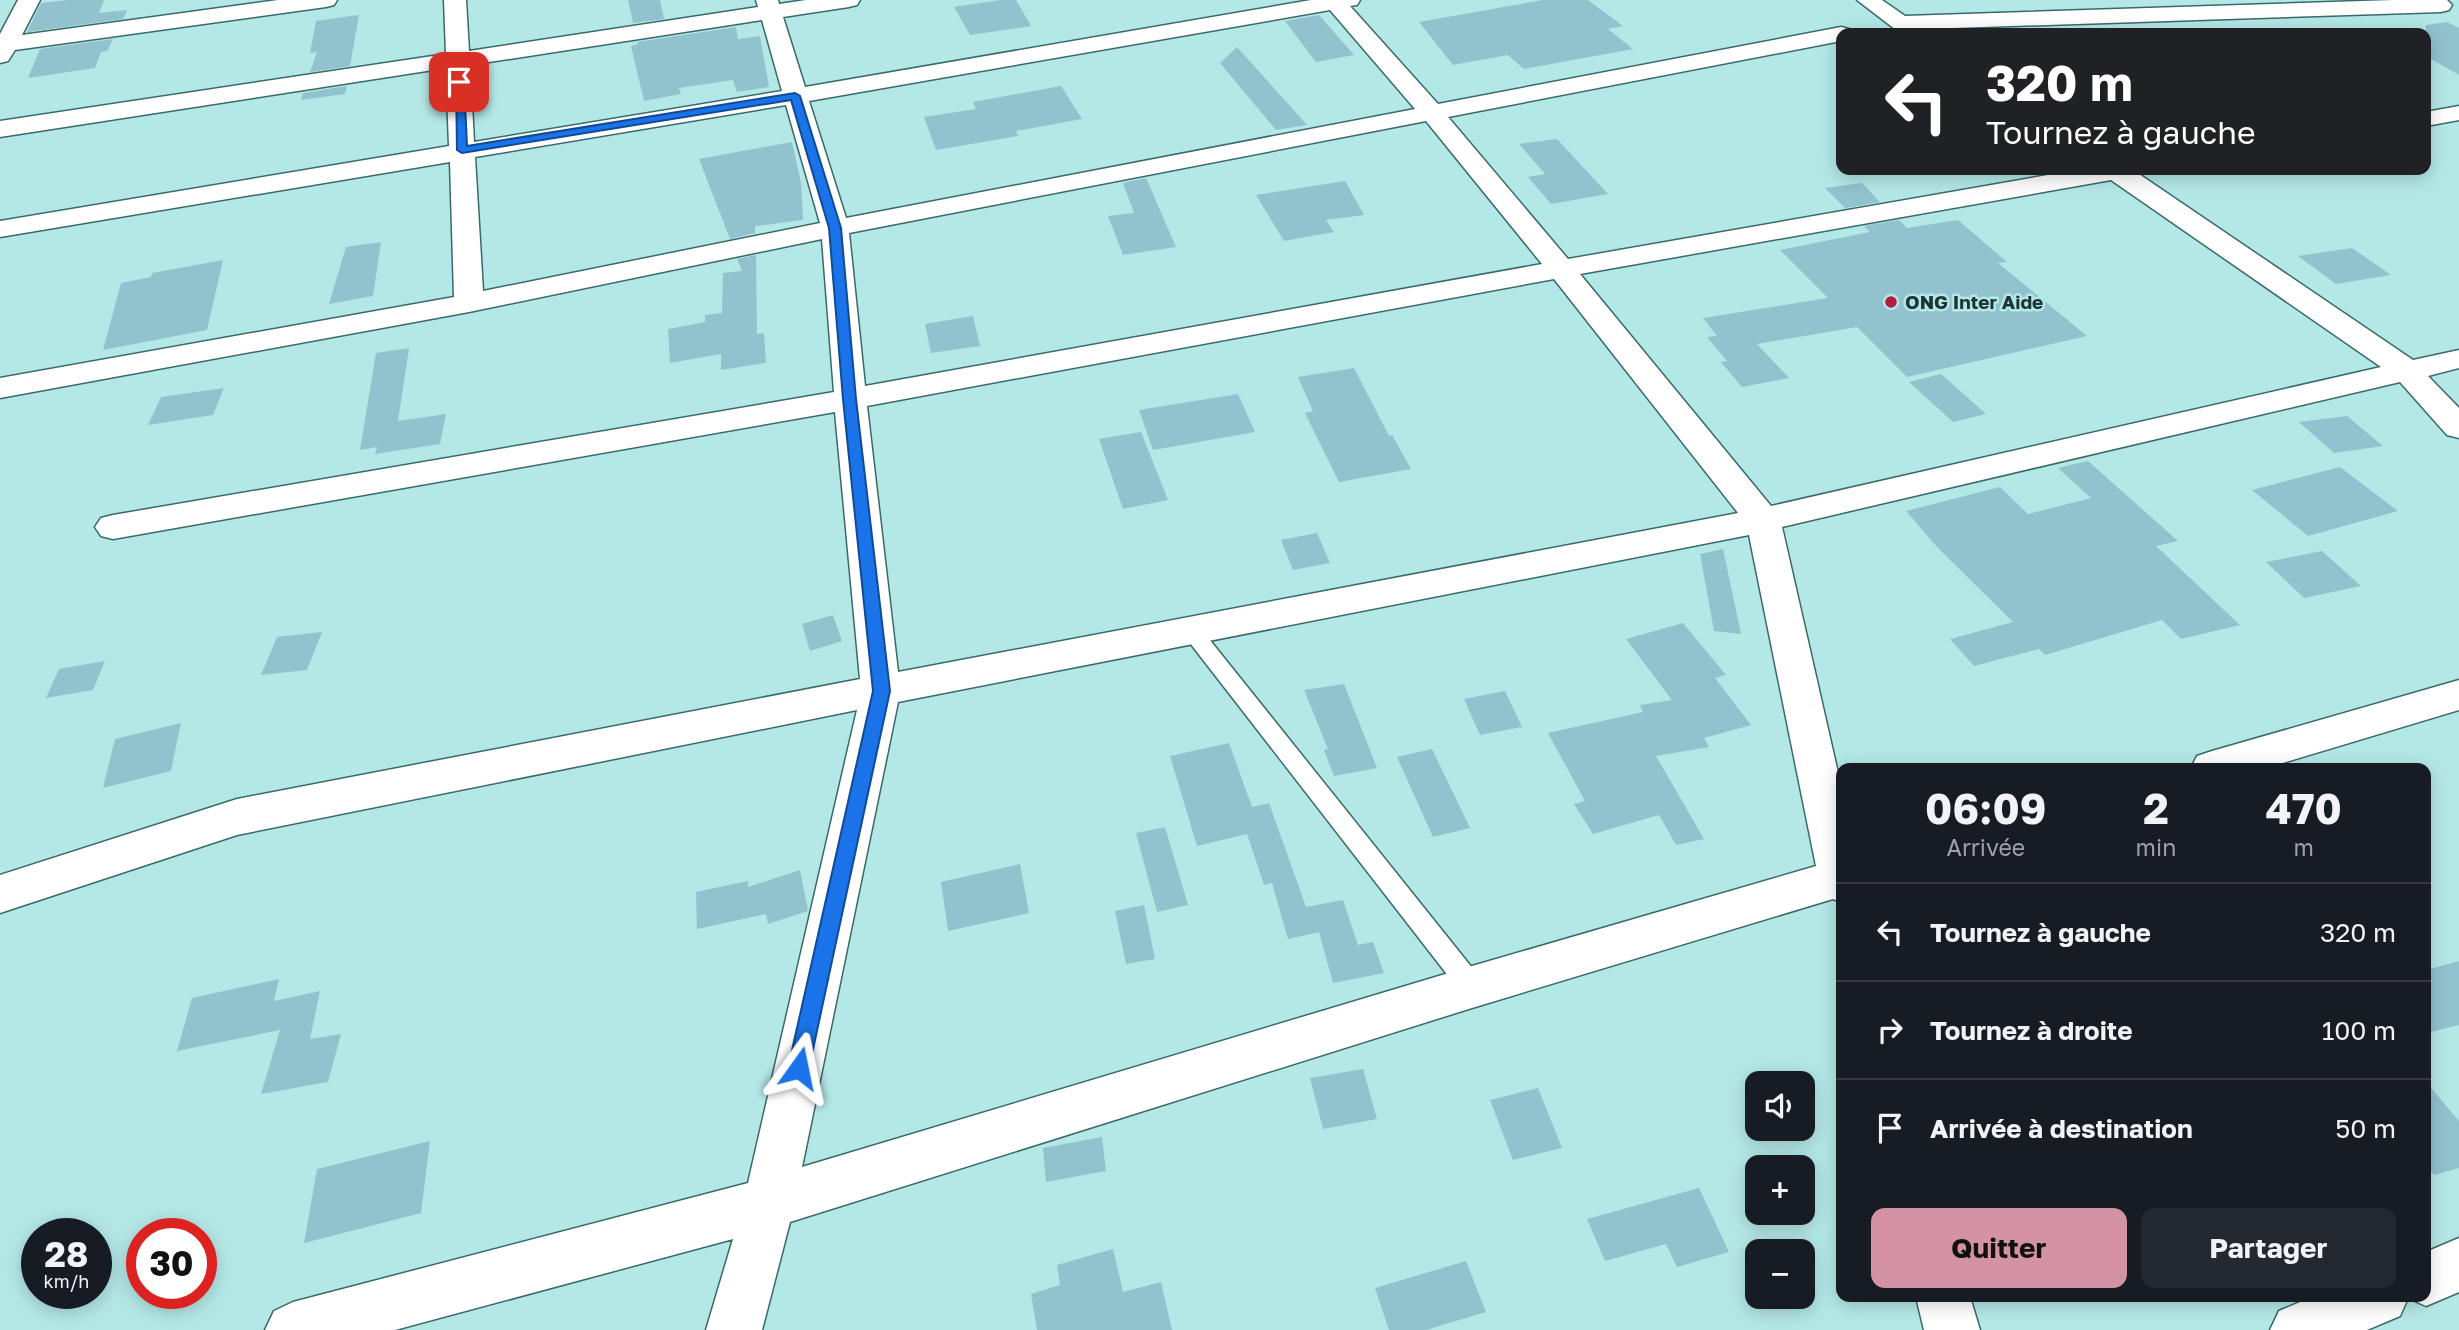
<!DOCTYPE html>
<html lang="fr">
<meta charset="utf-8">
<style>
body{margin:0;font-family:"Golos Text",sans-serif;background:#242831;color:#f1f3f6;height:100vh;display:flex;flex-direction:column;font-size:26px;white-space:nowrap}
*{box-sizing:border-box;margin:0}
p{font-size:23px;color:#9ea1a6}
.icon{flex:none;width:38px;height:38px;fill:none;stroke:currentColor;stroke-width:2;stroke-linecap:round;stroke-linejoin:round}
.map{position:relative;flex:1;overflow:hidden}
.sheet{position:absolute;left:1836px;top:763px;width:595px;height:539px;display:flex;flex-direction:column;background:#171b24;border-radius:14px;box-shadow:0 4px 18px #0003}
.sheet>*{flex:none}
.guide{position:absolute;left:1836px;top:28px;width:595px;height:147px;border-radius:14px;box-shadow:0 4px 18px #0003;background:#202124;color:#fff;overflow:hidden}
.buttons{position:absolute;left:1745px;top:1071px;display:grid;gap:14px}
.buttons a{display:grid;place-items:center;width:70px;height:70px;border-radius:14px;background:#171b24;box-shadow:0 4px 18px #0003;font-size:35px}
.speed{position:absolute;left:21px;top:1218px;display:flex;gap:14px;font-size:35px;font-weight:700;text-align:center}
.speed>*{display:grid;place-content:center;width:91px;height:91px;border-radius:50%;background:#171b24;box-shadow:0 4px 18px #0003;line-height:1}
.speed small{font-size:18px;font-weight:400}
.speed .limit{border:10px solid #d22;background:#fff;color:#111}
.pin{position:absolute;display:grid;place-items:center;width:60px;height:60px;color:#fff;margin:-30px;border-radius:14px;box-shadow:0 4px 10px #0006}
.me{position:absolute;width:77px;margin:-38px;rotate:12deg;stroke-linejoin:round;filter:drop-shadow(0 0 5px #0008)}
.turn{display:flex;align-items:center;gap:24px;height:147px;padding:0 35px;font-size:32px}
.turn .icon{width:91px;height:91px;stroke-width:2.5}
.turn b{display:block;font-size:49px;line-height:60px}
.eta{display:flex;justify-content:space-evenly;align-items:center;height:119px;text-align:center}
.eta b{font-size:42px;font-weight:700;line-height:49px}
.button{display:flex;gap:14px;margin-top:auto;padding:14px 35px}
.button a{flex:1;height:80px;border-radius:14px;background:#d493a5;color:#111;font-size:28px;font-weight:700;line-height:80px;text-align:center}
.button a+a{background:#242831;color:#f1f3f6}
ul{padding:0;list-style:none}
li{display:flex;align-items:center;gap:21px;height:98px;padding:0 35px;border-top:2px solid #363941}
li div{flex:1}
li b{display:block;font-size:26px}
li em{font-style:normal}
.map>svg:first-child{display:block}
.building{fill:#92c2ce}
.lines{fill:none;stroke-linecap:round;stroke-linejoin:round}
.lane-casing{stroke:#396a69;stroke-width:3}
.street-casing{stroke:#396a69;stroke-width:3}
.lane{fill:#fff;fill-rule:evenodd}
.street{fill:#fff;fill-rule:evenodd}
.route{fill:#1a73e8;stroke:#114b97;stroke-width:2}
.poi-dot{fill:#b11e41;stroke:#b4e8e7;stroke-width:2.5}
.labels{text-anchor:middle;stroke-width:5;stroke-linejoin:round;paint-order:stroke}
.far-poi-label{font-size:19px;font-weight:bold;fill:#1f3434;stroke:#b4e8e7;text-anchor:start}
</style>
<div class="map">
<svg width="2459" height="1330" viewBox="0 0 2459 1330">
<rect width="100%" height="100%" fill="#b4e8e7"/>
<g class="building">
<path d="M68 0H104L99 13 127 10 123 19 27 32 41 3Z"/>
<path d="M628 0H660L664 19 633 23Z"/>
<path d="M1000 0H1016L1031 26 970 35 954 7Z"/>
<path d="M1543 0H1588L1623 26 1608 29 1633 49 1524 69 1508 55 1453 65 1419 22Z"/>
<path d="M359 15 350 66 310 72 317 52 310 53 316 21Z"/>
<path d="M1319 15 1354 55 1316 62 1285 21Z"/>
<path d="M2447 22 2459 28V75L2426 56V25Z"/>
<path d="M736 27 738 39 760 36 769 87 737 92 733 80 679 88 681 94 644 101 631 46 638 44 637 42Z"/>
<path d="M113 39 107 51 101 52 95 68 28 78 40 49Z"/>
<path d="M1237 47 1307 125 1276 130 1220 63Z"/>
<path d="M347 86 345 94 301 100 303 93Z"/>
<path d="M1061 86 1082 119 1016 131 1018 136 936 150 924 117 976 109 973 102Z"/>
<path d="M1557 139 1608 194 1551 204 1528 177 1545 174 1519 144Z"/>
<path d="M792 142 801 183 803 220 755 226V233L730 239 699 159Z"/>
<path d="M1146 178 1176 247 1123 255 1108 216 1134 213 1123 183Z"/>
<path d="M1345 181 1364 215 1326 220 1334 232 1284 241 1256 195Z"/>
<path d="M1862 183 1880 202 1845 208 1825 188Z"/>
<path d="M1899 220 1907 228 1958 220 2007 262 1998 263 2087 336 1907 377 1857 327 1757 344 1789 378 1742 387 1721 362 1727 361 1707 337 1717 336 1703 318 1828 298 1780 250 1870 232 1864 226Z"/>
<path d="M381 242 373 296 329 304 346 247Z"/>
<path d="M2352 248 2391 275 2336 284 2298 256Z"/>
<path d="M756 255 757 334 764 333 766 363 721 370V354L670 363 668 329 705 322V315L722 313 723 273 742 271 737 259Z"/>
<path d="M223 260 207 330 103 350 121 283 151 277 152 273Z"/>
<path d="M973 316 980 346 931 353 925 324Z"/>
<path d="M409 348 398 421 446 414 440 444 375 454 377 447 360 450 376 353Z"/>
<path d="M1354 368 1389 436 1392 435 1411 469 1339 482 1305 413 1313 411 1298 377Z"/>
<path d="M1941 374 1986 414 1953 422 1909 382Z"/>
<path d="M224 388 213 415 148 425 161 397Z"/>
<path d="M1238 394 1255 432 1153 450 1139 410Z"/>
<path d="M2347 416 2383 446 2334 453 2299 422Z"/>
<path d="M1141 432 1168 500 1123 509 1099 439Z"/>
<path d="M2088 461 2178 541 2156 546 2240 625 2181 639 2162 620 2045 655 2039 649 1974 666 1950 639 2013 622 1937 547 1906 511 2000 487 2028 514 2091 498 2058 468Z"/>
<path d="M2340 467 2398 511 2308 536 2252 490Z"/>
<path d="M1317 533 1330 563 1293 570 1281 540Z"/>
<path d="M1723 549 1741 634 1714 631 1700 554Z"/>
<path d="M2322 551 2361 586 2304 598 2266 562Z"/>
<path d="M833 615 842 641 810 651 802 624Z"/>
<path d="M1683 623 1726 675 1715 678 1751 725 1704 738 1709 747 1656 756 1704 839 1676 845 1659 815 1593 834 1574 804 1585 801 1548 733 1643 712 1640 705 1672 700 1626 639Z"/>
<path d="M322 632 307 670 261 675 277 637Z"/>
<path d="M105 661 93 690 46 698 59 669Z"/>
<path d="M1344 684 1377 768 1334 776 1324 750 1328 749 1304 690Z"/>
<path d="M1505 691 1522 727 1480 735 1464 699Z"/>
<path d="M181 723 171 771 103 788 115 739Z"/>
<path d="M1229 743 1252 807 1269 803 1306 907 1343 900 1358 945 1373 942 1384 973 1333 983 1319 932 1288 939 1272 883 1264 885 1247 834 1197 846 1170 756Z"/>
<path d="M1432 749 1470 828 1433 837 1397 757Z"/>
<path d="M1165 827 1188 905 1157 912 1136 833Z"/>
<path d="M1020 864 1029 913 948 931 941 882Z"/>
<path d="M800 870 808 911 768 924 766 914 697 929 696 892 748 881V887Z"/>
<path d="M1144 905 1155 959 1126 964 1115 911Z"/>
<path d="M2459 961V1025L2426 1033V970Z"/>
<path d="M279 979 274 1001 320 991 310 1039 341 1034 328 1082 261 1094 280 1030 177 1051 192 998Z"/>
<path d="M1363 1069 1377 1119 1323 1129 1310 1078Z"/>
<path d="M2426 1082 2459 1121V1168L2434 1175 2426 1165Z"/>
<path d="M1538 1088 1562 1148 1513 1160 1490 1100Z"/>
<path d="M1102 1137 1106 1171 1046 1182 1043 1148Z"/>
<path d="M430 1141 421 1213 304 1243 317 1169Z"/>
<path d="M1699 1188 1729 1252 1677 1267 1666 1244 1605 1261 1587 1219Z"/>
<path d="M1113 1249 1123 1292 1161 1282 1172 1330H1037L1031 1294 1060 1285 1057 1265Z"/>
<path d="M1466 1261 1486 1312 1426 1330H1389L1375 1288Z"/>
</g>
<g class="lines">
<g class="lane-casing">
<path id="lane" d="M1190 621 1197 624 1481 979 1485 987 1481 995 1472 999 1463 995 1183 634 1180 629 1183 624Z"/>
</g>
<g class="street-casing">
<g id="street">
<path d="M18 0H40L22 35 278 0H337L334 5 326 7 15 50 8 61 0 63V34Z"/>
<path d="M444 0H466L469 51 758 7 756 0H778L779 4 806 0H860L857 5 849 7 783 17 805 87 1311 0H1360L1357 5 1350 6 1438 104 1841 27 1849 29 1852 33H1841V41L1448 117 1568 259 2077 170H2133L2413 360 2459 350V368L2428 376 2459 408V438L2447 435 2400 382 1782 527 1841 786V902L1833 899 1472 1008 790 1222 762 1330H706L733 1239 395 1330H265L274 1311 293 1302 748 1183 857 710 237 835 0 913V875L237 799 860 679 835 412 113 539 101 536 95 527 101 518 113 515 834 392 822 239 469 312 0 398V378L454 297 450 162 0 237V221L449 146 446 68 0 137V121L446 54ZM1330 10 1415 109 846 218 809 101ZM762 20 782 91 474 142 470 65ZM786 105 820 223 483 291 475 157ZM1426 121 1542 264 865 386 849 233ZM2111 180 2381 367 1771 506 1580 274ZM1554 279 1738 513 898 672 867 406ZM1749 535 1816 866 1472 966 802 1167 898 702Z"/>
<path d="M1857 0H1882L1905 16 2393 0H2447L2452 5 2449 10 2441 12 1923 29 1925 33H1900Z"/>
<path d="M2459 106V120L2426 126V112Z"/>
<path d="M2459 680V710L2266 768H2191L2197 756 2212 751Z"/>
<path d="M2459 1238V1292L2426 1306 2408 1298 2400 1316 2367 1330H2270L2279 1311 2312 1297H2426V1252Z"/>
<path d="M1916 1297H1970L1980 1330H1924Z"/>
</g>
</g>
<use href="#lane" class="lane"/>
<use href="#street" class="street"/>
</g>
<path class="route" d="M456 79 464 82 467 146 795 93 800 96 841 228 856 399 890 691 809 1068 806 1075 799 1077 791 1075 788 1068 873 691 843 399 829 228 791 100 462 153 457 150Z"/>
<circle class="poi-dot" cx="1891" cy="302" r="7"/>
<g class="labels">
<g class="far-poi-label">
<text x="1905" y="309">ONG Inter Aide</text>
</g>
</g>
</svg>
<div class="buttons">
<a><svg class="icon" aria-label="sound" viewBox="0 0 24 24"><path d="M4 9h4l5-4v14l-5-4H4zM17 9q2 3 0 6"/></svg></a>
<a>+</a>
<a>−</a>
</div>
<div class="speed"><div>28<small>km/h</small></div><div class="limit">30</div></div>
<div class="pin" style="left:459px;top:82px;background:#d93025"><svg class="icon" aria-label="arrive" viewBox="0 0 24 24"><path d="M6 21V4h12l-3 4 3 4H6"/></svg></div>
<svg class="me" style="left:799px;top:1068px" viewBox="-20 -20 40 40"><path d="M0-17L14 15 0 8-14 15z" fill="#1a73e8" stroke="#fff" stroke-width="4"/></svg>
<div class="guide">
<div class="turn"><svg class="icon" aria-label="left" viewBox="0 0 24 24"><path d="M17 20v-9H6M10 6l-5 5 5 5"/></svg><div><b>320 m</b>Tournez à gauche</div></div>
</div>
<section class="sheet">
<div class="eta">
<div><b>06:09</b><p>Arrivée</p></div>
<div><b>2</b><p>min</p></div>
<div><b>470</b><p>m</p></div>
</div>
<ul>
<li><svg class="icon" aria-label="left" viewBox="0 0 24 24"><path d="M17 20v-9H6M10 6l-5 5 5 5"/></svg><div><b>Tournez à gauche</b></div><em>320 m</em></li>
<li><svg class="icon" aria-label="right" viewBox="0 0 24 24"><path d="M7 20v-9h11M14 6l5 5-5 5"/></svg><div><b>Tournez à droite</b></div><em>100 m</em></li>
<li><svg class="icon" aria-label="arrive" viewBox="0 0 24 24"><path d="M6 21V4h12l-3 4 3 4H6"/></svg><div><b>Arrivée à destination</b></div><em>50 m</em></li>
</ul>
<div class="button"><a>Quitter</a><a>Partager</a></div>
</section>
</div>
